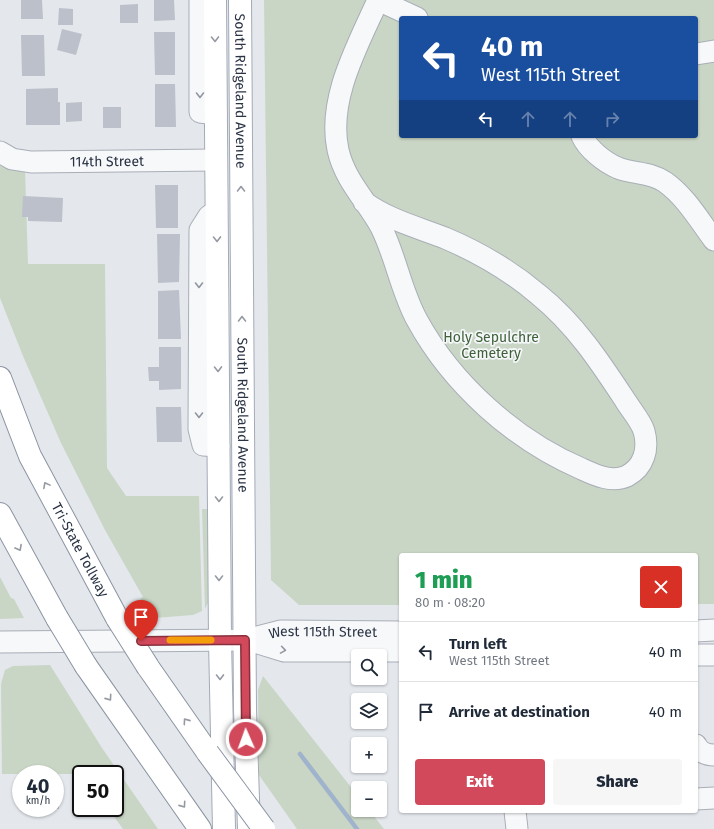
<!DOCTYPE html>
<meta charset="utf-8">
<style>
body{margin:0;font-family:"Fira Sans",sans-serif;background:#f6f6f7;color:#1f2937;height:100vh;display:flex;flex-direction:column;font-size:15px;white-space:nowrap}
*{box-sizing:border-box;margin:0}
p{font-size:13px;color:#747a83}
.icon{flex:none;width:22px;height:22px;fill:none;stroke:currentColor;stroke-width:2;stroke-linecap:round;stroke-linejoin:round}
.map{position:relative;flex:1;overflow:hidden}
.side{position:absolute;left:399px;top:553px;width:299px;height:260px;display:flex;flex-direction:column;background:#fff;border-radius:4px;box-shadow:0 1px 3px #0004}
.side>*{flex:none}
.top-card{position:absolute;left:399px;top:16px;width:299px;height:122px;border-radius:4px;box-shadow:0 1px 3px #0004;background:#1a4fa0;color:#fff;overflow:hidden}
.fabs{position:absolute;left:351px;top:649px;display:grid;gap:8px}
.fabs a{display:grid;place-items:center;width:36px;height:36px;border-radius:4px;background:#fff;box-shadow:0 1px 3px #0004;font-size:20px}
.speed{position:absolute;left:12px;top:765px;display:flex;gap:8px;font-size:20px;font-weight:700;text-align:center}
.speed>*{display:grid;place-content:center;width:52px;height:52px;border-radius:50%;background:#fff;box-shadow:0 1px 3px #0004;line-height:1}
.speed small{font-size:10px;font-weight:400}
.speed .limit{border:2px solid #111;border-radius:6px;background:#fff;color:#111}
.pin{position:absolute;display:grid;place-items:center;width:34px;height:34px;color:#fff;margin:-41px -17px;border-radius:50% 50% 50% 0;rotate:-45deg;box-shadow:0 0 4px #0007}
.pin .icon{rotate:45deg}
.me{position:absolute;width:44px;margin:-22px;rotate:358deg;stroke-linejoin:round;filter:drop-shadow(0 0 3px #0008)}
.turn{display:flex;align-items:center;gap:14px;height:84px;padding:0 16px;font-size:18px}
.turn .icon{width:52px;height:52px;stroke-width:2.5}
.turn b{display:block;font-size:28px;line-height:34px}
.lanes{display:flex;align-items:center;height:38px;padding:0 16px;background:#0003;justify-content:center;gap:20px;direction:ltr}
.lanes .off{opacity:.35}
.round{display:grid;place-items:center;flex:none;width:42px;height:42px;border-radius:4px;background:#f6f6f7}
.overview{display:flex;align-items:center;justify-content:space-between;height:68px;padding:0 16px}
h1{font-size:24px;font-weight:800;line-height:30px;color:#1e9e55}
.button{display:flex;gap:8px;margin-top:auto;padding:8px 16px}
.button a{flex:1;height:46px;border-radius:4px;background:#d1495b;color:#fff;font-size:16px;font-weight:800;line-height:46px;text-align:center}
.button a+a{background:#f6f6f7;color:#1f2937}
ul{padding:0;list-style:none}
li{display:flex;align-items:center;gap:12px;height:60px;padding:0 16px;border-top:1px solid #e0e1e3}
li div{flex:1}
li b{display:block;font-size:15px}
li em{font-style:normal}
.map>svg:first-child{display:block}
.green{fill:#c9d6c5;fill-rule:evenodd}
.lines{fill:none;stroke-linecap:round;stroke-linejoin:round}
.stream{stroke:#9fb4cc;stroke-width:4.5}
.building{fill:#bbc0ca}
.minor-casing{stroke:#a9aeb7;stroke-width:23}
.major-casing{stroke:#a3abb8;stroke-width:24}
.highway-casing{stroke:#8b94a3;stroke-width:24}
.minor{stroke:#f7f8fa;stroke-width:21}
.major{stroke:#fff;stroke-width:22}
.highway{stroke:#fff;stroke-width:22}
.highway-bridge-casing{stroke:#8b94a3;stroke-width:24;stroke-linecap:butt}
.highway-bridge{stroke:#fff;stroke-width:22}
.oneway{stroke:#959aa2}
.oneway2{stroke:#9196a0}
.route-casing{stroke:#882f3b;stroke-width:10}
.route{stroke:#d1495b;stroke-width:7}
.slow{stroke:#f59e0b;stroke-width:7}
.labels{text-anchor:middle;stroke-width:3.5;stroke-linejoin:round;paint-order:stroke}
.street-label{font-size:14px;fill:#2b3445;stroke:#f4f6f9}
.park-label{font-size:14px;fill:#3f6138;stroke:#f4f6f9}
</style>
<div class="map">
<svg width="714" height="829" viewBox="0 0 714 829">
<rect width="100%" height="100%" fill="#e4e7ec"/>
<g class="green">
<path d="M264 0H714V604H696V555H401V605H299L271 580ZM401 18H696V136H401Z"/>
<path d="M0 161 25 169 28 264H105L107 468 126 496H199L202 611 193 615 154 618 140 599 143 597 105 530 61 443 23 356 0 298Z"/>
<path d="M202 509H212L209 601 205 609Z"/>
<path d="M0 577 11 598 14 599 24 618 0 619Z"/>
<path d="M50 665 102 748 158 829H123L108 808H115V774H2L1 684 5 670 13 666Z"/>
<path d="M263 676 358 796V810H369L384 829H297L259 775 258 690Z"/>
</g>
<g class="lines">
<path class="stream" d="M300 754 357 829"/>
</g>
<g class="building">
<path d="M21 0H42L43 19H21Z"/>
<path d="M154 0H174L175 20 154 21Z"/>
<path d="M138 4V23H120V5Z"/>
<path d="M59 8 73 9V25H58Z"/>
<path d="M62 29 82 34 76 55 57 50Z"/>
<path d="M154 32H175V75H155Z"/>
<path d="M21 35H44L45 76H22Z"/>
<path d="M155 84H175L176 127H155Z"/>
<path d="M58 88V102H60V125H26V89Z"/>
<path d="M82 102V121L66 122V103Z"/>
<rect x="103" y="107" width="18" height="21"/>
<path d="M155 185H178V228H156Z"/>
<path d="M23 196 63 198 62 222 28 221V217H22Z"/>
<path d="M157 234H180L179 282 158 283Z"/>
<path d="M179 290 181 339H158V291Z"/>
<path d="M159 347H181V389L159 390V381H149L148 367H159Z"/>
<path d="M156 407H181L182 442H157Z"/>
<rect x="55" y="779" width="4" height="30"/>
</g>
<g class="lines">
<g class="minor-casing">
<g id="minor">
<path d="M200 0V112L216 114"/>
<path d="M378 0 417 18"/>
<path d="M696 54 714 51"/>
<path d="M582 136C588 149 604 162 618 168 633 174 651 172 665 182 686 197 699 220 714 240"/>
<path id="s1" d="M0 152 12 159 31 162 216 160"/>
<path d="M364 202C389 220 417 227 445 238 478 252 512 272 539 295 575 324 600 362 625 400 631 410 641 421 644 431 649 449 644 467 627 476 612 483 595 475 582 469 514 440 452 384 417 320 401 291 396 257 381 227 367 201 345 181 338 150 327 99 358 45 378 0"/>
<path d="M216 211 209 216 200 230 199 429 203 445 219 446"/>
<path d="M696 631 714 630"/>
<path d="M248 640 284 651H401"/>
<path id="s2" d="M0 642 245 640 281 631 401 632"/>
<path d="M696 655H714"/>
<path d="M696 745C699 752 707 755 714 755"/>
<path d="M696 799 714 798"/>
<path d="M515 811 517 829"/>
</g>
</g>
<g class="major-casing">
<g id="major">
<path d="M215 0 220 640 224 829"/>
<path id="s3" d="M240 0 245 709 249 829"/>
</g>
</g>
<g class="highway-casing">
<g id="highway">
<path id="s4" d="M0 378 30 456 117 618"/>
<path d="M0 514 57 618"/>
<path d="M86 666 200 829"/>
<path d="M148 667 208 753"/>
</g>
</g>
<use href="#minor" class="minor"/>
<use href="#major" class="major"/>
<use href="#highway" class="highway"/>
<g class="highway-bridge-casing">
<g id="highway-bridge">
<path d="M57 618 86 666"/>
<path d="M117 618 148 667"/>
<path d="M208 753 264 829"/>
</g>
</g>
<use href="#highway-bridge" class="highway-bridge"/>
</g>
<defs><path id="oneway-chevron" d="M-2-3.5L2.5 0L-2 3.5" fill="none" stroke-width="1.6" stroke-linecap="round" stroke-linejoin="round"/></defs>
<g class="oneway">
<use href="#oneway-chevron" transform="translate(215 39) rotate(89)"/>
<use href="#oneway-chevron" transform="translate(241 189) rotate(-90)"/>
<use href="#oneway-chevron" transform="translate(217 239) rotate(89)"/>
<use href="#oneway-chevron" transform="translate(242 319) rotate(-90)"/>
<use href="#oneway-chevron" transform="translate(218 369) rotate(89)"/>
<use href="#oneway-chevron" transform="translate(46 485) rotate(-118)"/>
<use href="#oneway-chevron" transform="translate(219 499) rotate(90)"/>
<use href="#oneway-chevron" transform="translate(19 548) rotate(61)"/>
<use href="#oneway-chevron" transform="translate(219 578) rotate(90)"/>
<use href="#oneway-chevron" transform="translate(220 677) rotate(89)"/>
<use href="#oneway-chevron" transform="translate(109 698) rotate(55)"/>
<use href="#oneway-chevron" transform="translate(186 721) rotate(-125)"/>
<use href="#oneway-chevron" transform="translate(183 805) rotate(55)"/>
</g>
<g class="oneway2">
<use href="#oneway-chevron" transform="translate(200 95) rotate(90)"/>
<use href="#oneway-chevron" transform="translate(199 285) rotate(90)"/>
<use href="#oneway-chevron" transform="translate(199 415) rotate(90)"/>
<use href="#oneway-chevron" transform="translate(283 650) rotate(9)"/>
</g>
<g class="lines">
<g class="route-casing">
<path id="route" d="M141 641 245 640 246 739"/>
</g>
<use href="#route" class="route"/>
<path class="slow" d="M170 640H211"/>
</g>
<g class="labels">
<g class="street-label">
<text dy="5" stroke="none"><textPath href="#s3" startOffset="91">South Ridgeland Avenue</textPath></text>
<text dy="5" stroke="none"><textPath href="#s1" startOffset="109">114th Street</textPath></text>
<text dy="5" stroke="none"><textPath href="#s3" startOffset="415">South Ridgeland Avenue</textPath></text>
<text dy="5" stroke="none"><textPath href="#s4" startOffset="190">Tri-State Tollway</textPath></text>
<text dy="5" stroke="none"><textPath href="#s2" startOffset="324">West 115th Street</textPath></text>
</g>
<g class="park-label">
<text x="491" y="342">Holy Sepulchre<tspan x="491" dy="16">Cemetery</tspan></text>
</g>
</g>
</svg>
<div class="fabs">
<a><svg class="icon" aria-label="search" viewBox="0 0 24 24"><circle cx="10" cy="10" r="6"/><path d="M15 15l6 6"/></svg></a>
<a><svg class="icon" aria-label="layers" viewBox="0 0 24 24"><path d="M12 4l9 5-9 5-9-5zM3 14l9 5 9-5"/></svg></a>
<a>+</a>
<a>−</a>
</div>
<div class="speed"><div>40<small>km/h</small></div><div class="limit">50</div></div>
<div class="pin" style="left:141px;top:641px;background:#d93025"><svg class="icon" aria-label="arrive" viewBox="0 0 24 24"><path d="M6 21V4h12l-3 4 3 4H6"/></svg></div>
<svg class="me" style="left:246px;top:739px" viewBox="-20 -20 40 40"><circle r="17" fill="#d1495b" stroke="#fff" stroke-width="3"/><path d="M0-11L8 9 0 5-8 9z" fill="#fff"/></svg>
<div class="top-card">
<div class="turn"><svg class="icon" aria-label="left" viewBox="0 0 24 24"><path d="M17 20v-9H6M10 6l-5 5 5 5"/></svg><div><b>40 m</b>West 115th Street</div></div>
<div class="lanes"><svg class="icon" aria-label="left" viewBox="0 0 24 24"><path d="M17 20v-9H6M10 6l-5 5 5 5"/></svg><svg class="icon off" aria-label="ahead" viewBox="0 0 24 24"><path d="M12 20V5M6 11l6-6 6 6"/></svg><svg class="icon off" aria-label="ahead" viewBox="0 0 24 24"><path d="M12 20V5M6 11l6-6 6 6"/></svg><svg class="icon off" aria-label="right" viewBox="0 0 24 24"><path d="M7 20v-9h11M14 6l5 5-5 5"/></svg></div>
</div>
<section class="side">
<div class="overview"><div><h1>1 min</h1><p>80 m · 08:20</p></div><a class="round" style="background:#d93025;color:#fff"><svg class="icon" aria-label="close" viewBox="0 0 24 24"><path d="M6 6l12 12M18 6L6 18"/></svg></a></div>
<ul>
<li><svg class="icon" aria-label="left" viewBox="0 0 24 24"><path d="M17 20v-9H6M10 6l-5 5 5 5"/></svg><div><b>Turn left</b><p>West 115th Street</p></div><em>40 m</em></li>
<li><svg class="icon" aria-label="arrive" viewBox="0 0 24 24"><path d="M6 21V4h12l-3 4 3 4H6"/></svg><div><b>Arrive at destination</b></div><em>40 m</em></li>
</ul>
<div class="button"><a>Exit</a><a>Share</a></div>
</section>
</div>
